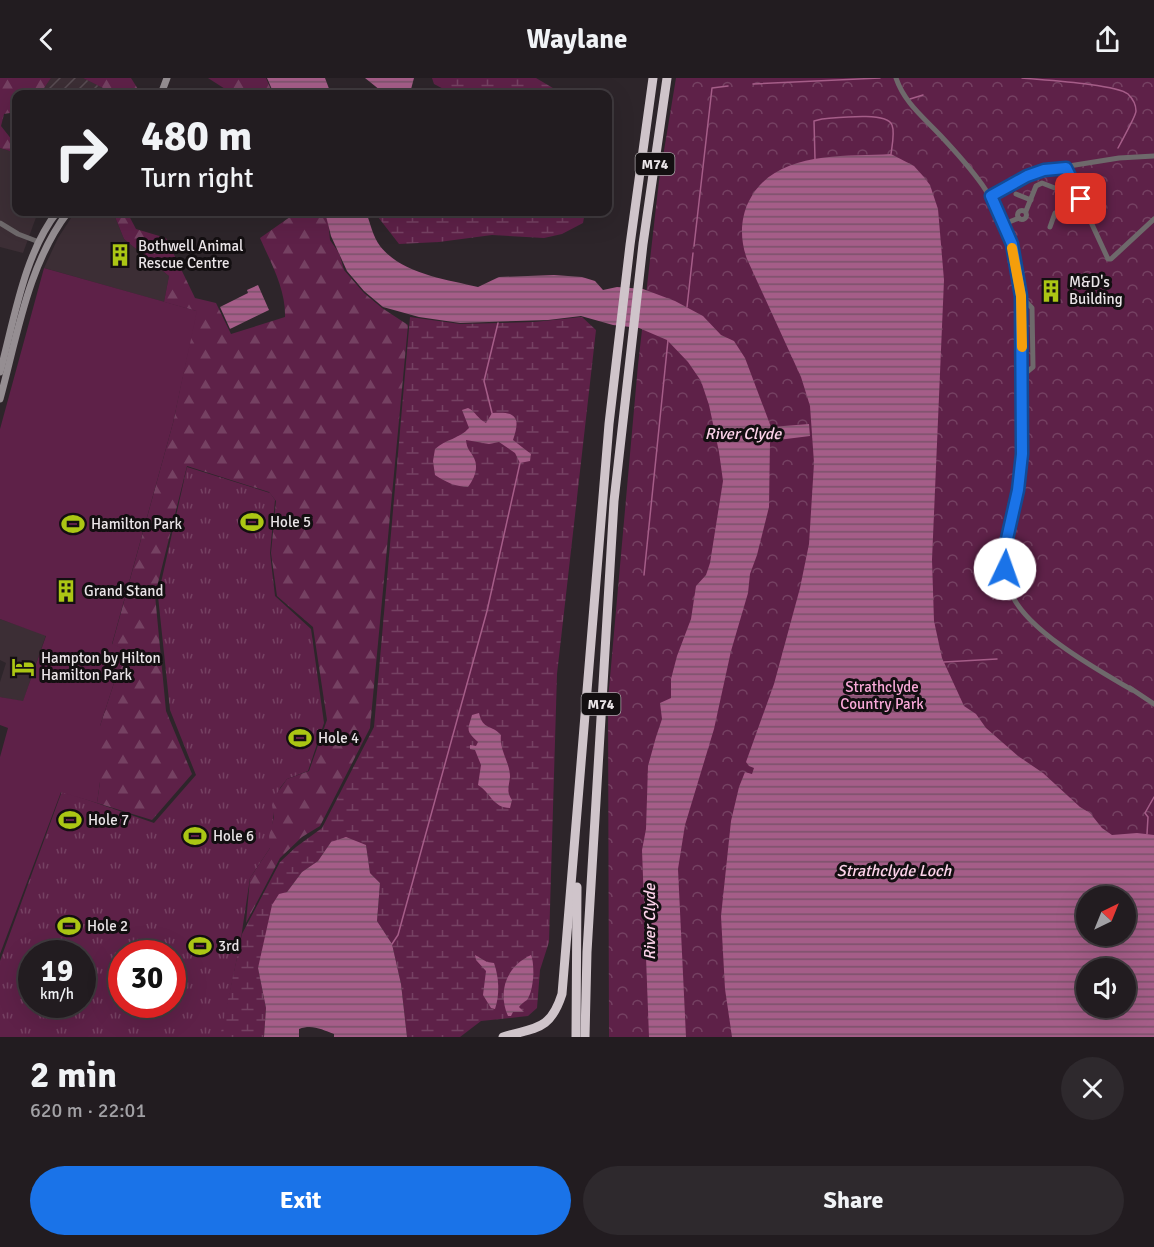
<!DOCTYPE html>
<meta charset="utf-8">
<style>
body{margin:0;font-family:Signika,sans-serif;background:#2e292d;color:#f1f3f6;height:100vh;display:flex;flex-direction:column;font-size:22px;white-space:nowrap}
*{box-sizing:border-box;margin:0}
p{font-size:20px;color:#a2a1a5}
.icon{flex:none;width:33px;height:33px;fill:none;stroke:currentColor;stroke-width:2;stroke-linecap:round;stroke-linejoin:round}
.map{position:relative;height:959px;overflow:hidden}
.side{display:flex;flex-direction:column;background:#221c20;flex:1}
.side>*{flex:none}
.hud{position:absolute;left:12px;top:12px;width:600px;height:126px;border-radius:12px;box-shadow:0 6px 24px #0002,0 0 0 2px #3f3a3e;background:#221c20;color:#f1f3f6;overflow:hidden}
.needle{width:39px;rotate:43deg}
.controls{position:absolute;left:1076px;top:808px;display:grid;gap:12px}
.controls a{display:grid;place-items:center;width:60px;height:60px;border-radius:50%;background:#221c20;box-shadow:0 6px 24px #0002,0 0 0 2px #3f3a3e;font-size:30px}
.speed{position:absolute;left:18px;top:862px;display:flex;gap:12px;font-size:30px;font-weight:700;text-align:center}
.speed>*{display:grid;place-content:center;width:78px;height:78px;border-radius:50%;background:#221c20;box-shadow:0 6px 24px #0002,0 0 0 2px #3f3a3e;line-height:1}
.speed small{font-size:15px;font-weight:400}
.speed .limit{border:9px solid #d22;background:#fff;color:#111}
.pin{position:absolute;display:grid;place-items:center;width:51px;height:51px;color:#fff;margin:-26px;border-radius:12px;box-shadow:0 3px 9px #0006}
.me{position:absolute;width:66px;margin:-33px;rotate:3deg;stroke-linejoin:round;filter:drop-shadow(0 0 4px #0008)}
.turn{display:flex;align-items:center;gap:21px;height:126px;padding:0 30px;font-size:27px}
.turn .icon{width:78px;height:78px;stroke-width:2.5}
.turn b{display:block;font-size:42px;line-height:51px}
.round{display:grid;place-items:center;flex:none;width:63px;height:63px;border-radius:32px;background:#2e292d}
.overview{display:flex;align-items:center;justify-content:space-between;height:102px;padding:0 30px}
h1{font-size:36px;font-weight:700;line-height:45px}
.button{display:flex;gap:12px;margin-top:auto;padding:12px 30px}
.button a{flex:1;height:69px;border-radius:36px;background:#1a73e8;color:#fff;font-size:24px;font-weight:700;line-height:69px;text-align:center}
.button a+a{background:#2e292d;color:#f1f3f6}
header{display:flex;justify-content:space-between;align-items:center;height:78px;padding:0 30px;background:#221c20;font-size:27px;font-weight:700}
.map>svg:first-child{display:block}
.built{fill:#3c2e35}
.industrial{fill:url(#industrial-furrows)}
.grass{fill:url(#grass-tufts);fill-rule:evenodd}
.forest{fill:url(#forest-firs)}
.wetland{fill:url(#wetland-marsh)}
.park{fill:url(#park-crowns);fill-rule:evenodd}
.pitch{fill:#5e2148}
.water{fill:url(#water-rules);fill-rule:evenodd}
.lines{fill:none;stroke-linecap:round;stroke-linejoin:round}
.stream{stroke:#a55d88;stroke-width:1.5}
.street{stroke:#6e696b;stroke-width:5}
.secondary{stroke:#958e92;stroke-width:7}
.highway{stroke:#cfc4ca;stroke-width:9}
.route-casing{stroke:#114b97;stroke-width:15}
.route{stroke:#1a73e8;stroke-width:10}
.slow{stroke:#f59e0b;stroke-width:10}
.labels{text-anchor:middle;stroke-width:6;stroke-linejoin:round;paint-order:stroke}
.shield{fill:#130f11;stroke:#aaa5a8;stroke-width:1.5}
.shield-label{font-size:14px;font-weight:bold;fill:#eae5e8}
.poi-label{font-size:15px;fill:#eae5e8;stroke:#130f11;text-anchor:start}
.park-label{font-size:15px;fill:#faaad9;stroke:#130f11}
.water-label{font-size:16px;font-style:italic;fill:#fdd3ea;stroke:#130f11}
</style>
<header><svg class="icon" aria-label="back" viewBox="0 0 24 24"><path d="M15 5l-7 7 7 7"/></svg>Waylane<svg class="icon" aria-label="share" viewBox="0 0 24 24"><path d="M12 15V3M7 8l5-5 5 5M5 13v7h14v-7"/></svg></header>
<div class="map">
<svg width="1154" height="959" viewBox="0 0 1154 959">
<defs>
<pattern id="industrial-furrows" width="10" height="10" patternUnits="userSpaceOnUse" patternTransform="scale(1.5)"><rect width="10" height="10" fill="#3c2e35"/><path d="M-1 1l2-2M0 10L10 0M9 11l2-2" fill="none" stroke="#584c52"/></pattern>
<pattern id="grass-tufts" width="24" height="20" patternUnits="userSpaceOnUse" patternTransform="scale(1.5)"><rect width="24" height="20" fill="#5e2148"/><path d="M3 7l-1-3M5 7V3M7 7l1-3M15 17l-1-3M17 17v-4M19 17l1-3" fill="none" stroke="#754162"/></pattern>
<pattern id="forest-firs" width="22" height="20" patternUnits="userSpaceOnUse" patternTransform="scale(1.5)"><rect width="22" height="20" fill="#5e2148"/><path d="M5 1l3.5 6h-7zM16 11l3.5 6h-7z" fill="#754162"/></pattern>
<pattern id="wetland-marsh" width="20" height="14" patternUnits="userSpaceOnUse" patternTransform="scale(1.5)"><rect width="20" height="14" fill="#5e2148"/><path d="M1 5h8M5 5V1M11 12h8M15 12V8" fill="none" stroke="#754162"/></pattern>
<pattern id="park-crowns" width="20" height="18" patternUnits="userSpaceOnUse" patternTransform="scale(1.5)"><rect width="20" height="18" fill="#5e2148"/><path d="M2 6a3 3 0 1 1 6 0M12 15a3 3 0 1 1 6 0" fill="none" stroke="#754162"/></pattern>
<pattern id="water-rules" width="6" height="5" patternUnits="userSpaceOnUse" patternTransform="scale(1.5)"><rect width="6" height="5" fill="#a55d88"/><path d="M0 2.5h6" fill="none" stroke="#7a526a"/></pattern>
</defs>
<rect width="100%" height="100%" fill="#2d252a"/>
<g class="built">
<path d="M0 70 16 75V134H38L23 175 0 169Z"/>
<path d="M75 134H113L124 161 169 198 164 224 44 190 58 160Z"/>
<path d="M0 541 46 557 23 624 0 619V604L6 585 0 582Z"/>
</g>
<path class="industrial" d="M51 0H83L115 16H40Z"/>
<path class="grass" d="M187 389 270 415 275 422 270 475 275 518 311 551 324 645 308 693 287 701 280 710 275 723 270 770 250 800 241 860 221 959H0V883L62 713 154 745 196 697 170 632 158 518ZM32 876H82V927H32ZM122 876H172V927H122Z"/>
<g class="forest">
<path d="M0 0H51L40 16H16V34L4 36 1 48 16 67V75L0 70Z"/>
<path d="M83 0H131L141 16H115Z"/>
<path d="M208 0H266L273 16H233Z"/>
<path d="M113 134H127L136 151 166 160 195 220 216 225 231 256 285 239C286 212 271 185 260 160L297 134H324L328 142 330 162 339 175 344 192 364 215 382 230 408 247 370 650 320 748 302 759 280 780 246 845 250 800 270 770 269 758 274 739 272 727 275 718 287 701 309 693 327 642 313 549 277 518 271 475 276 423 269 414 187 388 155 517 166 633 192 696 152 742 97 725 100 704V648L125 571 112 567 173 345 196 233 164 224 169 198 124 161Z"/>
</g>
<g class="wetland">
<path d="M432 0H536L563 16H453L434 6Z"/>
<path d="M388 134H585L583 145 562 156 544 160 492 157 439 164 399 166 378 139Z"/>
<path d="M410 239 460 246 534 244 582 239 596 252 557 596 549 864 540 892 537 930 528 938 481 943 460 959H407L401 906 392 866 377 843 380 805 370 795 366 767 331 764 318 783 302 794 287 814 283 816 258 890 266 930 264 959H220L242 856 280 784 296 769 322 750 374 649Z"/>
</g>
<path class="park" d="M676 0H1154V959H609L608 622 638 287 659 103ZM1086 819H1125V858H1086ZM1086 891H1125V930H1086Z"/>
<g class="pitch">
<path d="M44 190 197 233 173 345 112 566 125 571 100 648V704L97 725 61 714 0 876V679L8 650 0 647V619L23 623 46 558 0 541V351Z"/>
<circle cx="195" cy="758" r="11"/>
</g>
<g class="water">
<path d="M267 0H325L331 16H274Z"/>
<path d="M365 0H414L410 15 385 16Z"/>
<path d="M891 76 914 88 923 98 930 107 938 131 944 202 932 482 934 543 942 580 964 628 976 636 986 650 1018 678 1043 695 1080 729 1090 735 1102 750 1112 757 1137 755 1154 757V959H732L725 911 721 838 731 743 739 709 745 694 752 696 754 690 749 688 746 684 774 606 800 510 809 466 814 385 810 328 801 299 747 181C740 162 740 141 749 123 775 72 843 79 891 76ZM1086 819H1125V858H1086ZM1086 891H1125V930H1086Z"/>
<path d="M325 134H366C370 144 373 159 380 168 402 196 445 201 478 209L499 199 554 197 582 199 595 203 603 212 617 209 643 211 675 223 703 238 721 257 734 263 745 280 771 349 809 346 810 358 770 363 769 429 757 477 750 496 748 515 731 573 714 651 685 747 678 791 686 959H649L642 772 646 751 648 688 656 659 662 641 660 625 671 620V601L677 578 691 541 696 508 706 497 710 485 723 403 719 374 709 327 701 303 688 284 667 262 639 250 613 247 581 238 548 242 460 245 419 239 383 229 364 213 347 193 331 158Z"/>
<path d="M258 207 269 232 230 251 220 229 248 215 247 212Z"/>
<path d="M468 330C475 333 478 341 486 345L492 335C516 333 521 339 513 362L531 376 530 383 520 385 515 375 499 364 489 366 466 362C467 372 470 372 474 380 479 390 474 401 468 409 457 409 445 404 435 397L433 383 435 371C446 361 459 361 469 350L462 332Z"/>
<path d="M479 635C483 653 492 646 501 657 499 672 510 684 510 699 509 708 506 714 512 722L510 730C493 730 490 714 478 707L481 687 475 672 470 671V667L476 668 478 664C465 652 468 652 472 637Z"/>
<path d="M346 759 366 767 370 795 380 805 377 843 392 866 401 906 407 959H334V956C322 952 313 946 299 951V959H264L266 930 258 890 272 827 279 816 287 814 302 794 318 783 331 764Z"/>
<path d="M475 877 487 884 494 885C499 899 500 917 495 931L491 930 483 917 486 893 476 882Z"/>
<path d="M531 877C535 886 534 913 527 922 524 924 521 926 519 929L524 934H513L511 938H508C497 913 507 888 531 877Z"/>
</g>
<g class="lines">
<g class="stream">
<path d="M1022 0C1042 2 1116 6 1128 16 1132 20 1136 27 1136 33 1136 38 1122 62 1118 70"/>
<path d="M753 6 880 0"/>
<path d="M910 21 923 17"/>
<path d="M815 81 814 43 822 41C836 40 887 33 892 47 895 54 892 68 891 76"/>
<path d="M694 168 712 10 728 8"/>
<path d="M687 229 693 175"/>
<path d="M492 335 484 303 498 245"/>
<path d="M644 497 668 262"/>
<path d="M944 584 997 581"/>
<path d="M1147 756 1148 739 1145 735 1154 719"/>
<path d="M392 866 398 857 487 533 520 385"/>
</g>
<g class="street">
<path d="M896 0C904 24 923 39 940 57 970 89 999 122 1012 166 1025 212 1022 263 1022 311 1022 333 1024 357 1022 379 1018 423 993 475 1012 517 1029 554 1098 592 1132 612"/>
<path d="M1066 90 1108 181H1111L1154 141"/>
<path d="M1016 116 1031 122"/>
<path d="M991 118 1007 108 1044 92 1119 80 1154 78"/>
<circle cx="1022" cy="137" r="4.5"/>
<path d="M1026 133 1036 108 1042 105 1065 114 1062 128"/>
<path d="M0 145 18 156 39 164"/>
<path d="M1004 146 1019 140"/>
<path d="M1050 149 1055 135 1068 134 1082 124"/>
<path d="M1021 218 1032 230 1033 289 1022 298"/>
<path d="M1130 610 1154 626"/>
</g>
<g class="secondary">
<path d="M161 16 167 0"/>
<path d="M0 294C14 243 24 176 57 134"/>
<path d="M0 321C17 259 28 186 68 134"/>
</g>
<g class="highway">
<path d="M503 959C534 949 550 954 562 916L609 346 630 167 653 0"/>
<path d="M576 959 577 809"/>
<path d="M585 959 587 874 614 423 643 166 667 0"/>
</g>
</g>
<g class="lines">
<g class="route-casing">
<path id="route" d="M1005 491 1004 474 1018 412 1022 376 1021 218 1012 166 991 118 1027 98 1044 92 1066 90 1081 121"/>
</g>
<use href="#route" class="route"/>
<path class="slow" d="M1012 170 1021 218 1022 269"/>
</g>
<defs>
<g id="building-bare" transform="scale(1.8)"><path d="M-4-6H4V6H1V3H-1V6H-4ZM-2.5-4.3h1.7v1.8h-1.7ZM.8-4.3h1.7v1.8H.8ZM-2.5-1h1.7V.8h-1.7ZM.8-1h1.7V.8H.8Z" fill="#abc614" stroke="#130f11" stroke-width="2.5" paint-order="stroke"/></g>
<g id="stadium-bare" transform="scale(1.8)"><path d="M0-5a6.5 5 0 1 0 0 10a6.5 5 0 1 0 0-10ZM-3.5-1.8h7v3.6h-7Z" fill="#abc614" stroke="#130f11" stroke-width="2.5" paint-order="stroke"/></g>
<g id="hotel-bare" transform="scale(1.8)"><path d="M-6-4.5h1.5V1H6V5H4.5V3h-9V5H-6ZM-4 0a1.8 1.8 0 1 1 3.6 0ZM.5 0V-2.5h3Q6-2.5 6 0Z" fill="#abc614" stroke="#130f11" stroke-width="2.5" paint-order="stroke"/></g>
</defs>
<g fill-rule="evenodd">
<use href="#building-bare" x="120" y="177"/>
<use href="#building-bare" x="1051" y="213"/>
<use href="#stadium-bare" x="252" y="444"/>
<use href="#stadium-bare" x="73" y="446"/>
<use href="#building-bare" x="66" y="513"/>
<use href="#hotel-bare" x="23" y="589"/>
<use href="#stadium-bare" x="300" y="660"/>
<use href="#stadium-bare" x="70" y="742"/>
<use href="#stadium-bare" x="195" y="758"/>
<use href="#stadium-bare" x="69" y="848"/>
<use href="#stadium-bare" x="200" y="868"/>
</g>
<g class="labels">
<g class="shield">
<rect x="635.5" y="75" width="39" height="22" rx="4.5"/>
<rect x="581.5" y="615" width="39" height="22" rx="4.5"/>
</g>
<g class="shield-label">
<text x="655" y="91">M74</text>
<text x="601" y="631">M74</text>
</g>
<g class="poi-label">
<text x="138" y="173">Bothwell Animal<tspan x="138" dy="17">Rescue Centre</tspan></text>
<text x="1069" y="209">M&amp;D's<tspan x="1069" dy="17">Building</tspan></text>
<text x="270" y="449">Hole 5</text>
<text x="91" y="451">Hamilton Park</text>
<text x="84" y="518">Grand Stand</text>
<text x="41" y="585">Hampton by Hilton<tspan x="41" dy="17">Hamilton Park</tspan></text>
<text x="318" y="665">Hole 4</text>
<text x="88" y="747">Hole 7</text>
<text x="213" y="763">Hole 6</text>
<text x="87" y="853">Hole 2</text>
<text x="218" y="873">3rd</text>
</g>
<g class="park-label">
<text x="882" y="614">Strathclyde<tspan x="882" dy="17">Country Park</tspan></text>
</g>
<g class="water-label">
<text x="743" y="361">River Clyde</text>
<text x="894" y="798">Strathclyde Loch</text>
<text transform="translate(649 844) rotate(-90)" y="6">River Clyde</text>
</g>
</g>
</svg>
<div class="controls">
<a><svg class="needle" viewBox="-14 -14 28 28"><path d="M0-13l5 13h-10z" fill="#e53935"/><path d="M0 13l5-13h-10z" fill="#a2a1a5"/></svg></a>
<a><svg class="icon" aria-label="sound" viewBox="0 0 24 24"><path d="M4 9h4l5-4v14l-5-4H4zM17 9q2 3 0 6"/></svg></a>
</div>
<div class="speed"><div>19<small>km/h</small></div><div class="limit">30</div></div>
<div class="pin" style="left:1081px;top:121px;background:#d93025"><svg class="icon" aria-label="arrive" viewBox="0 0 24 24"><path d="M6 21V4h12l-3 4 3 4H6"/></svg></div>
<svg class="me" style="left:1005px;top:491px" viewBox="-20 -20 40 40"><circle r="19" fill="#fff"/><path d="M0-13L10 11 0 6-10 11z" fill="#1a73e8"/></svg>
<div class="hud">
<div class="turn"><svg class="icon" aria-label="right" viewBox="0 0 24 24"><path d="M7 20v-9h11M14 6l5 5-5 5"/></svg><div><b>480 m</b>Turn right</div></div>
</div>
</div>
<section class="side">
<div class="overview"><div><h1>2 min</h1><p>620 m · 22:01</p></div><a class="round"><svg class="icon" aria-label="close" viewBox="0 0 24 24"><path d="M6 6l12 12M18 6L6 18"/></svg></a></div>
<div class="button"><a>Exit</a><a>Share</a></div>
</section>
